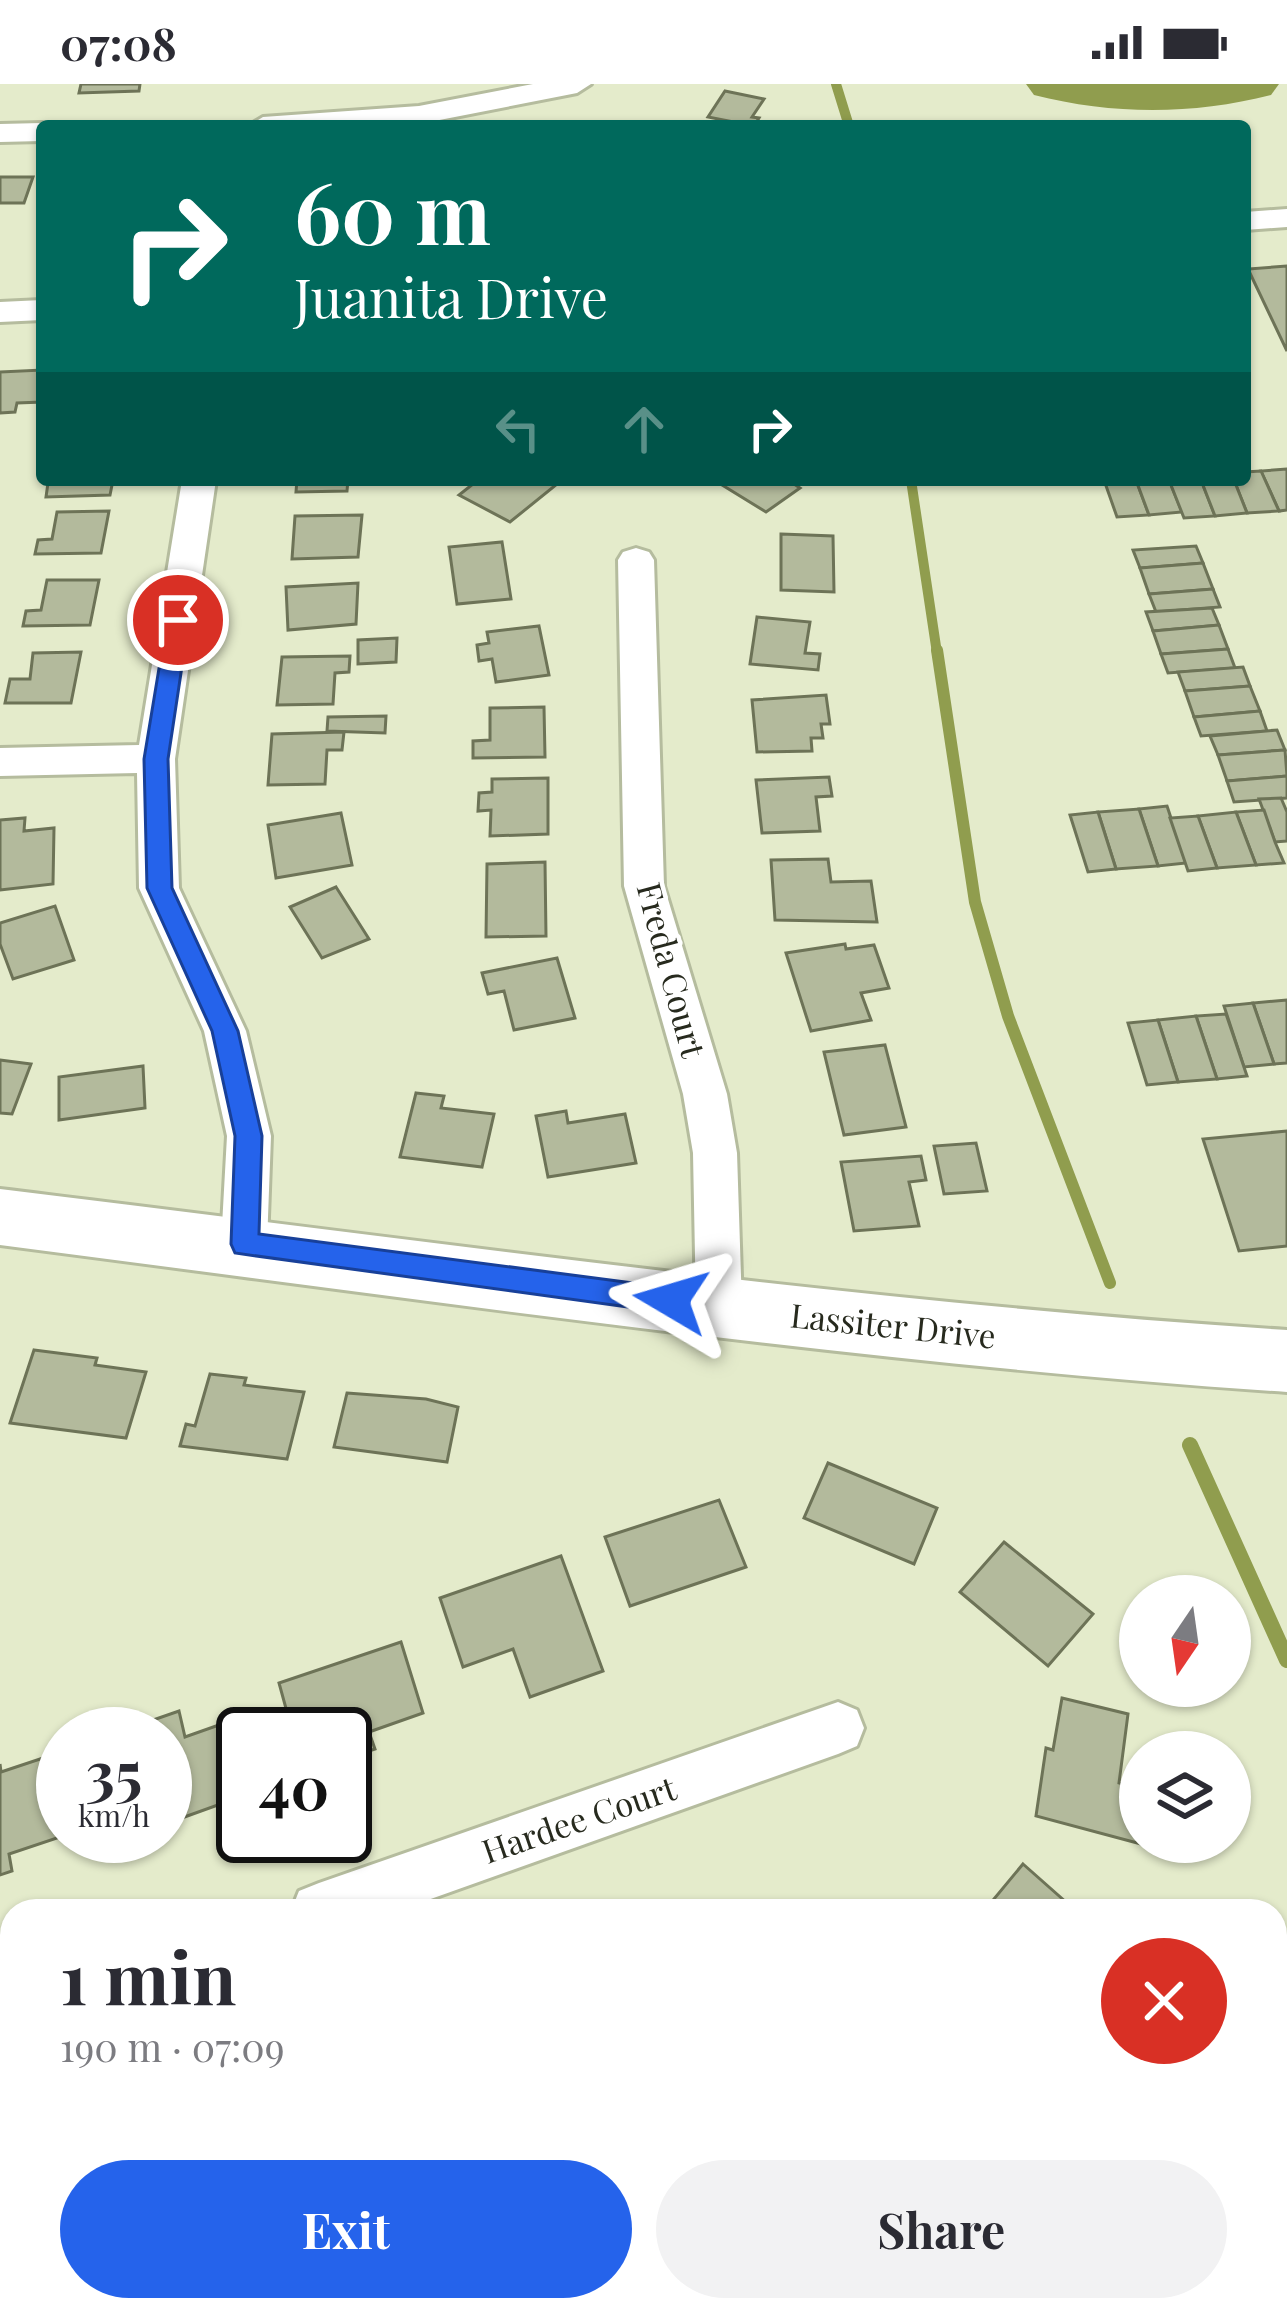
<!DOCTYPE html>
<meta charset="utf-8">
<style>
body{margin:0;font-family:"Playfair Display",serif;background:#f2f2f3;color:#2b2b33;height:100vh;display:flex;flex-direction:column;font-size:45px;white-space:nowrap}
*{box-sizing:border-box;margin:0}
p{font-size:39px;color:#7c7c81}
.icon{flex:none;width:66px;height:66px;fill:none;stroke:currentColor;stroke-width:2;stroke-linecap:round;stroke-linejoin:round}
.map{position:relative;flex:1;overflow:hidden}
.side{position:absolute;left:0px;top:1815px;width:1287px;height:423px;display:flex;flex-direction:column;background:#fff;border-radius:36px 36px 0 0;box-shadow:0 3px 9px #0004}
.side>*{flex:none}
.top-card{position:absolute;left:36px;top:36px;width:1215px;height:366px;border-radius:12px;box-shadow:0 3px 9px #0004;background:#00695c;color:#fff;overflow:hidden}
.needle{width:78px;rotate:193deg}
.controls{position:absolute;left:1119px;top:1491px;display:grid;gap:24px}
.controls a{display:grid;place-items:center;width:132px;height:132px;border-radius:50%;background:#fff;box-shadow:0 3px 9px #0004;font-size:60px}
.speed{position:absolute;left:36px;top:1623px;display:flex;gap:24px;font-size:60px;font-weight:700;text-align:center}
.speed>*{display:grid;place-content:center;width:156px;height:156px;border-radius:50%;background:#fff;box-shadow:0 3px 9px #0004;line-height:1}
.speed small{font-size:30px;font-weight:400}
.speed .limit{border:6px solid #111;border-radius:18px;background:#fff;color:#111}
.pin{position:absolute;display:grid;place-items:center;width:102px;height:102px;color:#fff;margin:-51px;border:6px solid #fff;border-radius:50%;box-shadow:0 3px 12px #0007}
.me{position:absolute;width:132px;margin:-66px;rotate:277deg;stroke-linejoin:round;filter:drop-shadow(0 0 9px #0008)}
.turn{display:flex;align-items:center;gap:42px;height:252px;padding:0 60px;font-size:54px}
.turn .icon{width:156px;height:156px;stroke-width:2.5}
.turn b{display:block;font-size:84px;line-height:102px}
.lanes{display:flex;align-items:center;height:114px;padding:0 60px;background:#0003;justify-content:center;gap:60px;direction:ltr}
.lanes .off{opacity:.35}
.round{display:grid;place-items:center;flex:none;width:126px;height:126px;border-radius:63px;background:#f2f2f3}
.overview{display:flex;align-items:center;justify-content:space-between;height:204px;padding:0 60px}
h1{font-size:72px;font-weight:700;line-height:90px}
.cta{display:flex;gap:24px;margin-top:auto;padding:24px 60px}
.cta a{flex:1;height:138px;border-radius:72px;background:#2563eb;color:#fff;font-size:48px;font-weight:700;line-height:138px;text-align:center}
.cta a+a{background:#f2f2f3;color:#2b2b33}
.status{display:flex;justify-content:space-between;align-items:center;height:84px;padding:0 60px;background:#fff;direction:ltr}
.status svg{height:33px;fill:currentColor}
.map>svg:first-child{display:block}
.lines{fill:none;stroke-linecap:round;stroke-linejoin:round}
.stream-far2{stroke:#909d4e;stroke-width:10}
.stream-far1{stroke:#909d4e;stroke-width:12}
.stream{stroke:#909d4e;stroke-width:16}
.river{fill:#909d4e;fill-rule:evenodd}
.building{fill:#b3ba9c;stroke:#6d7357;stroke-width:3}
.street-casing{stroke:#b5bc9e;stroke-width:6}
.secondary-casing{stroke:#b5bc9e;stroke-width:6}
.street{fill:#fff;fill-rule:evenodd}
.secondary{fill:#fff;fill-rule:evenodd}
.route{fill:#2563eb;stroke:#184099;stroke-width:3}
.labels{text-anchor:middle;stroke-width:9;stroke-linejoin:round;paint-order:stroke}
.street-label{font-size:33px;fill:#272a1e;stroke:#fff}
</style>
<div class="status"><b>07:08</b><svg viewBox="0 0 49 12"><path d="M0 12V9h3v3zM5 12V6h3v6zM10 12V3h3v9zM15 12V0h3v12zM26 1h20v11H26zM47 4h2v5h-2z"/></svg></div>
<div class="map">
<svg width="1287" height="2236" viewBox="0 0 1287 2236">
<rect width="100%" height="100%" fill="#e4ebcb"/>
<g class="lines">
<g class="stream-far2">
<path d="M836 0 849 42"/>
<path d="M911 396 937 569"/>
</g>
<path class="stream-far1" d="M937 566 975 818 1008 932 1110 1199"/>
<path class="stream" d="M1190 1361 1287 1576"/>
<path class="river" d="M1026 0H1279L1271 11C1192 31 1113 31 1034 11Z"/>
</g>
<g class="building">
<path d="M81 0H140L139 7 79 9Z"/>
<path d="M725 7 764 15 752 33 759 34 754 42 708 33Z"/>
<path d="M0 93H33L24 119H0Z"/>
<path d="M1287 182V267L1248 185Z"/>
<path d="M42 286V318L17 319 15 328 0 329V288Z"/>
<path d="M1287 385V426L1279 427 1261 387Z"/>
<path d="M1261 387 1279 427 1247 429 1234 396H1245V388Z"/>
<path d="M62 396H113L110 411 46 413 48 399Z"/>
<path d="M297 396H348L347 407 296 408Z"/>
<path d="M478 396H562L510 438 459 411Z"/>
<path d="M714 396H788L800 404 766 428Z"/>
<path d="M1104 396H1136L1149 431 1117 433Z"/>
<path d="M1136 396H1169L1182 428 1149 431Z"/>
<path d="M1169 396H1201L1215 432 1184 434Z"/>
<path d="M1201 396H1234L1247 429 1215 432Z"/>
<path d="M109 427 101 469 35 470 38 456 52 455 57 428Z"/>
<path d="M362 431 358 473 292 475 295 432Z"/>
<path d="M781 450 833 452 834 508 781 506Z"/>
<path d="M502 458 511 515 457 520 449 463Z"/>
<path d="M1196 462 1203 479 1140 484 1133 466Z"/>
<path d="M1203 479 1213 505 1149 510 1140 484Z"/>
<path d="M47 496H99L90 541 23 542 26 527 41 526Z"/>
<path d="M358 499 356 540 288 546 286 503Z"/>
<path d="M1213 505 1220 523 1156 528 1149 510Z"/>
<path d="M1212 524 1219 541 1153 547 1146 528Z"/>
<path d="M757 533 810 538 805 569 820 570 818 586 750 580Z"/>
<path d="M1219 541 1228 565 1161 570 1153 547Z"/>
<path d="M539 542 549 591 496 598 492 575 479 577 477 561 489 559 487 548Z"/>
<path d="M397 554 396 578 358 580V556Z"/>
<path d="M1228 565 1235 584 1168 589 1161 570Z"/>
<path d="M81 568 71 619H5L10 595H30L33 569Z"/>
<path d="M350 572 349 588 335 589 333 620 277 621 282 573Z"/>
<path d="M1243 583 1250 602 1185 607 1178 588Z"/>
<path d="M1250 602 1260 627 1194 633 1185 607Z"/>
<path d="M826 611 830 640H821L823 654H811L812 667 757 668 752 616Z"/>
<path d="M544 623 545 673 473 674V657L490 656V624Z"/>
<path d="M1260 627 1267 647 1201 652 1194 633Z"/>
<path d="M386 632 385 649 327 647 328 633Z"/>
<path d="M1277 646 1285 666 1218 671 1210 652Z"/>
<path d="M344 648 342 666H327L325 700 268 701 272 650Z"/>
<path d="M1285 666 1287 692 1227 697 1218 671Z"/>
<path d="M1287 692V714L1234 718 1227 697Z"/>
<path d="M829 693 832 712 816 713 820 747 762 749 756 696Z"/>
<path d="M548 694V750L490 752 491 726 478 727 479 709 492 708V695Z"/>
<path d="M1281 714 1287 728V757L1275 758 1259 715Z"/>
<path d="M1167 722 1186 779 1158 782 1139 725Z"/>
<path d="M1139 725 1158 782 1116 785 1098 728Z"/>
<path d="M1264 726 1275 758 1284 779 1256 781 1236 728Z"/>
<path d="M1098 728 1116 785 1088 788 1070 731Z"/>
<path d="M1236 728 1256 781 1217 784 1198 732Z"/>
<path d="M341 729 352 781 276 794 268 741Z"/>
<path d="M1198 732 1217 784 1188 787 1170 734Z"/>
<path d="M25 734 24 747 54 744 53 800 0 806V736Z"/>
<path d="M828 775 831 798 871 797 877 838 775 836 771 776Z"/>
<path d="M545 778 546 852 486 853 487 780Z"/>
<path d="M336 803 369 855 322 874 290 823Z"/>
<path d="M55 822 74 876 13 895 0 860V839Z"/>
<path d="M845 860 846 865 874 861 889 904 861 909 871 936 811 947 786 869Z"/>
<path d="M557 874 575 934 514 946 504 907 488 910 482 889Z"/>
<path d="M1287 916V979L1274 980 1253 919Z"/>
<path d="M1253 919 1274 980 1244 983 1224 922Z"/>
<path d="M1226 930 1247 992 1217 995 1196 932Z"/>
<path d="M1196 932 1217 995 1178 998 1158 936Z"/>
<path d="M1158 936 1178 998 1147 1001 1128 939Z"/>
<path d="M885 961 906 1043 844 1051 824 968Z"/>
<path d="M0 976 31 980 12 1030 0 1029Z"/>
<path d="M143 982 145 1024 59 1036V993Z"/>
<path d="M416 1009 444 1012 441 1024 494 1030 482 1083 400 1073Z"/>
<path d="M566 1027 568 1039 625 1030 636 1079 548 1093 536 1032Z"/>
<path d="M1287 1047V1162L1239 1167 1203 1055Z"/>
<path d="M976 1059 987 1107 944 1110 934 1062Z"/>
<path d="M921 1072 926 1096 909 1098 919 1142 854 1147 841 1078Z"/>
<path d="M34 1266 97 1274 95 1281 146 1288 126 1354 10 1339Z"/>
<path d="M210 1290 246 1294 244 1301 304 1308 287 1375 180 1362 186 1340 195 1342Z"/>
<path d="M347 1309 426 1315 458 1323 447 1378 334 1363Z"/>
<path d="M828 1379 937 1424 914 1480 804 1434Z"/>
<path d="M719 1416 746 1483 630 1522 605 1453Z"/>
<path d="M1004 1458 1093 1530 1048 1582 960 1508Z"/>
<path d="M561 1472 603 1587 530 1613 513 1565 463 1583 440 1514Z"/>
<path d="M401 1558 423 1629 369 1648 375 1665 345 1675V1650H293L279 1599Z"/>
<path d="M1062 1614 1128 1630 1119 1699 1140 1705 1141 1760 1036 1732 1046 1664 1053 1666Z"/>
<path d="M179 1627 185 1653 233 1636 243 1676V1712L165 1740V1650H128L127 1645Z"/>
<path d="M52 1671 63 1752 9 1770 12 1787 0 1791V1680L1 1688Z"/>
<path d="M1023 1780 1076 1827H984Z"/>
<path d="M12 2114V2206L0 2210V2118Z"/>
<path d="M807 2226H964L968 2236H810Z"/>
<path d="M1117 2226H1255L1253 2236H1138Z"/>
</g>
<g class="lines">
<g class="street-casing">
<g id="street">
<path d="M533 0H591L577 9 419 40 248 42 263 33 419 22Z"/>
<path d="M42 39 53 42H42V57L0 58V40Z"/>
<path d="M1287 125V143L1245 146V128Z"/>
<path d="M42 216V236L0 238V218Z"/>
<path d="M182 396H216L175 675 179 804 246 947 271 1052 267 1160 260 1174 244 1180 228 1174 221 1160 227 1052 204 947 139 804 137 689 0 692V664L139 661Z"/>
<path d="M636 464 649 468 654 476 664 802 727 1010 737 1069 742 1223 735 1237 719 1243 703 1237 696 1223 693 1069 683 1010 624 802 618 476 623 468Z"/>
<path d="M838 1618 857 1626 864 1644 857 1662 838 1670 397 1827H291L299 1807 319 1799Z"/>
<path d="M12 1906V1962L0 1966V1910Z"/>
<path d="M243 2226H305L307 2236H245Z"/>
</g>
</g>
<g class="secondary-casing">
<path id="secondary" d="M0 1105C428 1157 856 1218 1287 1246V1308C856 1279 428 1216 0 1161Z"/>
</g>
<use href="#street" class="street"/>
<use href="#secondary" class="secondary"/>
</g>
<path class="route" d="M178 528 189 536 168 675 172 804 238 947 262 1052 259 1150 671 1204 681 1208 685 1216 681 1225 671 1229 235 1169 231 1160 235 1052 212 947 147 804 144 675 167 536Z"/>
<g class="labels">
<g class="street-label">
<text transform="translate(671 886) rotate(75)" y="12">Freda Court</text>
<text transform="translate(893 1242) rotate(6)" y="12">Lassiter Drive</text>
<text transform="translate(579 1736) rotate(-19)" y="12">Hardee Court</text>
</g>
</g>
</svg>
<div class="controls">
<a><svg class="needle" viewBox="-14 -14 28 28"><path d="M0-13l5 13h-10z" fill="#e53935"/><path d="M0 13l5-13h-10z" fill="#7c7c81"/></svg></a>
<a><svg class="icon" aria-label="layers" viewBox="0 0 24 24"><path d="M12 4l9 5-9 5-9-5zM3 14l9 5 9-5"/></svg></a>
</div>
<div class="speed"><div>35<small>km/h</small></div><div class="limit">40</div></div>
<div class="pin" style="left:178px;top:536px;background:#d93025"><svg class="icon" aria-label="arrive" viewBox="0 0 24 24"><path d="M6 21V4h12l-3 4 3 4H6"/></svg></div>
<svg class="me" style="left:671px;top:1216px" viewBox="-20 -20 40 40"><path d="M0-17L14 15 0 8-14 15z" fill="#2563eb" stroke="#fff" stroke-width="4"/></svg>
<div class="top-card">
<div class="turn"><svg class="icon" aria-label="right" viewBox="0 0 24 24"><path d="M7 20v-9h11M14 6l5 5-5 5"/></svg><div><b>60 m</b>Juanita Drive</div></div>
<div class="lanes"><svg class="icon off" aria-label="left" viewBox="0 0 24 24"><path d="M17 20v-9H6M10 6l-5 5 5 5"/></svg><svg class="icon off" aria-label="ahead" viewBox="0 0 24 24"><path d="M12 20V5M6 11l6-6 6 6"/></svg><svg class="icon" aria-label="right" viewBox="0 0 24 24"><path d="M7 20v-9h11M14 6l5 5-5 5"/></svg></div>
</div>
<section class="side">
<div class="overview"><div><h1>1 min</h1><p>190 m · 07:09</p></div><a class="round" style="background:#d93025;color:#fff"><svg class="icon" aria-label="close" viewBox="0 0 24 24"><path d="M6 6l12 12M18 6L6 18"/></svg></a></div>
<div class="cta"><a>Exit</a><a>Share</a></div>
</section>
</div>
